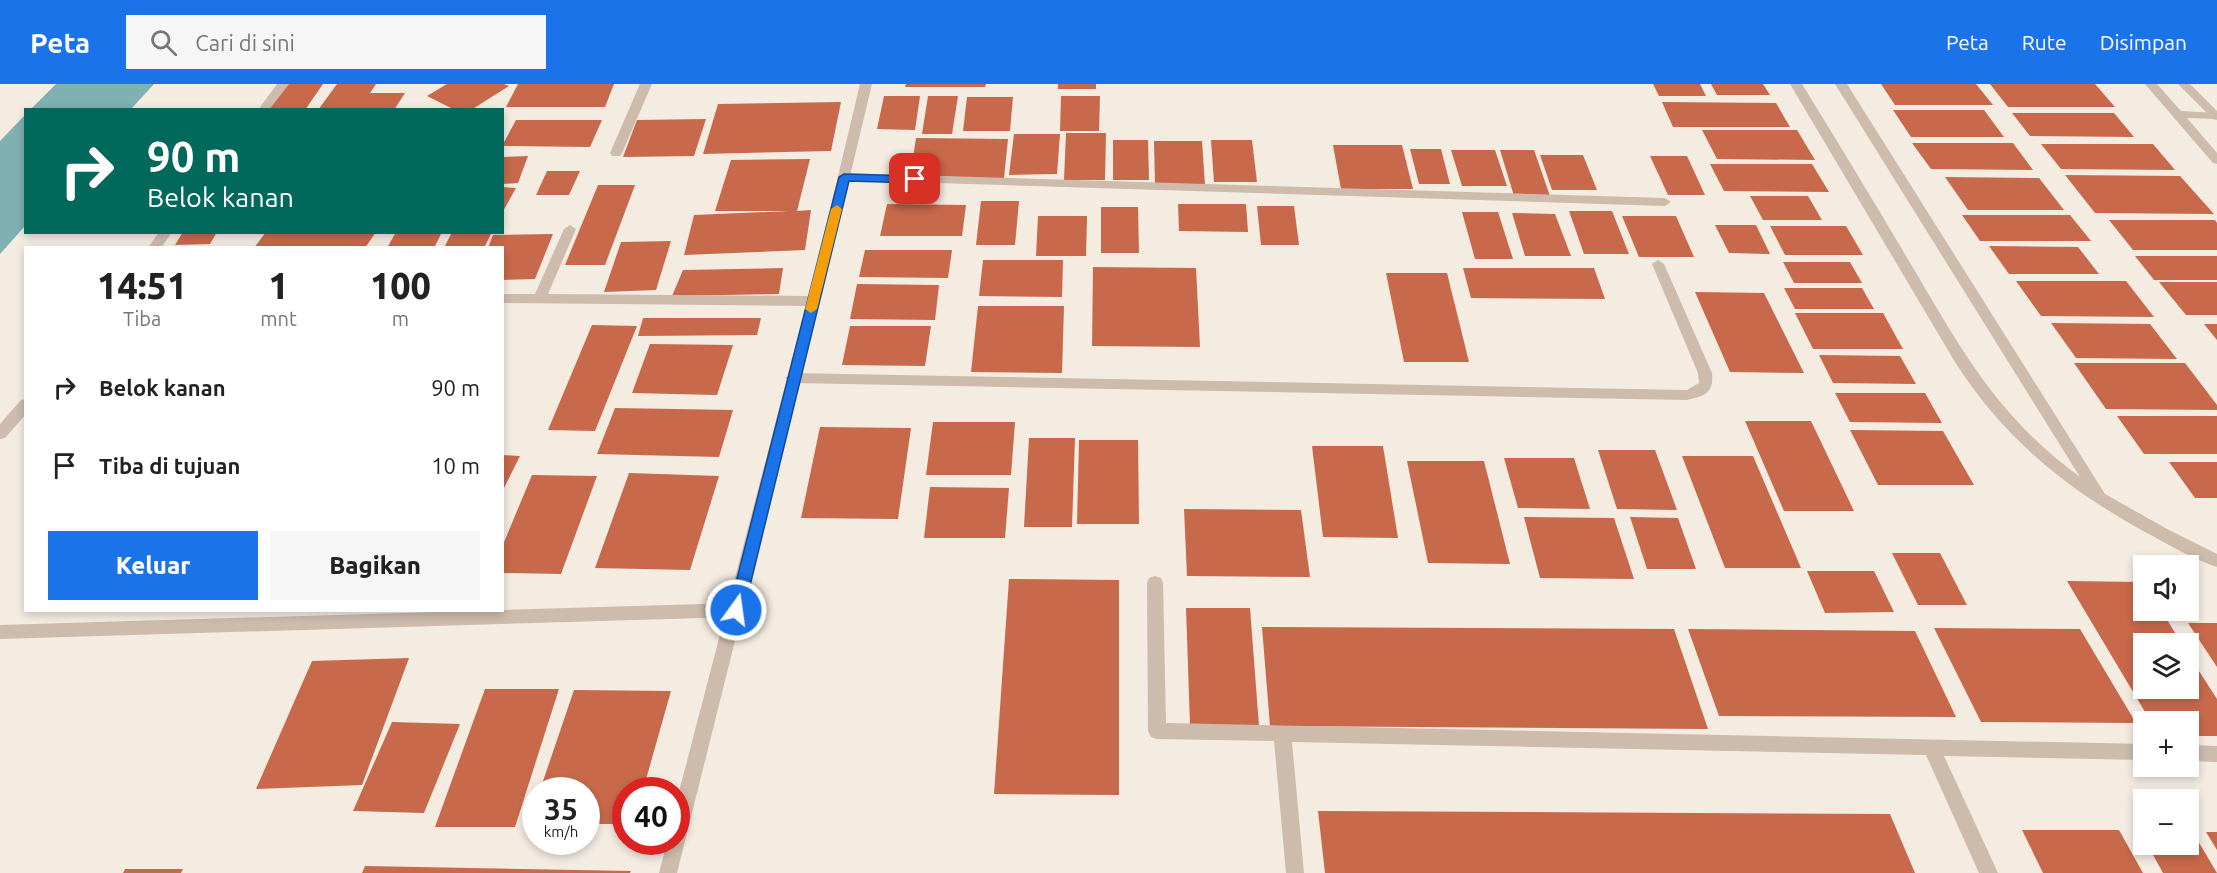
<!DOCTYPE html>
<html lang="id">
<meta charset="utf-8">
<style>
body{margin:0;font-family:Ubuntu,sans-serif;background:#f6f6f6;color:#222;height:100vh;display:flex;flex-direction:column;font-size:22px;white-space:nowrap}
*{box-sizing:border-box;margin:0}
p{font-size:20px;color:#767676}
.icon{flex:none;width:33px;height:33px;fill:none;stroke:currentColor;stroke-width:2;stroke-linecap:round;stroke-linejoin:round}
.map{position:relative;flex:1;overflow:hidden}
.panel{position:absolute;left:24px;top:162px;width:480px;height:366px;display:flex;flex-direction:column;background:#fff;border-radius:0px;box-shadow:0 3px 9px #0003}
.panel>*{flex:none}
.top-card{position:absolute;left:24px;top:24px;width:480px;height:126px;border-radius:0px;box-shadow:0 3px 9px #0003;background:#00695c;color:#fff;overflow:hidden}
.tools{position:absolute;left:2133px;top:471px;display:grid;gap:12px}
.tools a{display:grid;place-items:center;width:66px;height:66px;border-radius:0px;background:#fff;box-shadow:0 3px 9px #0003;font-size:30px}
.speed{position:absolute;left:522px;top:693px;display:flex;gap:12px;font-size:30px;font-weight:700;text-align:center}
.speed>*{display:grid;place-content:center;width:78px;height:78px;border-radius:50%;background:#fff;box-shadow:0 3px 9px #0003;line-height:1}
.speed small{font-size:15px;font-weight:400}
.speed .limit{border:9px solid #d22;background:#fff;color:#111}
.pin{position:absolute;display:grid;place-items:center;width:51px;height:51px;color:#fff;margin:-26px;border-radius:12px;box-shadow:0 3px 9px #0006}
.me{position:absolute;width:66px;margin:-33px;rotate:14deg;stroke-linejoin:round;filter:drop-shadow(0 0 4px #0008)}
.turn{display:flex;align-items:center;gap:21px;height:126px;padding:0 24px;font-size:27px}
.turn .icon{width:78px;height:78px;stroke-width:2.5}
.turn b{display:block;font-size:42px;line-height:51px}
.eta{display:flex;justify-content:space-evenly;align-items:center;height:102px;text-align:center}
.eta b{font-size:36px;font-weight:800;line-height:42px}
.action{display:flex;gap:12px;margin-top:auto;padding:12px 24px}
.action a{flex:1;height:69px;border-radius:0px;background:#1a73e8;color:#fff;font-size:24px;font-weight:800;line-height:69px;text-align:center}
.action a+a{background:#f6f6f6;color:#222}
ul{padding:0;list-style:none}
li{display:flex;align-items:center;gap:18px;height:78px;padding:0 24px}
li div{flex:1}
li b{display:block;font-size:22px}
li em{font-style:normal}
header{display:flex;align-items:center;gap:36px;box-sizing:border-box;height:84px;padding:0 30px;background:#1a73e8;color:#fff}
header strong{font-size:28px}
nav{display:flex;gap:33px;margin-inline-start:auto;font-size:21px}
.search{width:420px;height:54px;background:#f6f6f6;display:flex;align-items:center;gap:15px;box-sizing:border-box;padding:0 21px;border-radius:0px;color:#767676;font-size:22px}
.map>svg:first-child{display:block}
.water{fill:#7fb0b2}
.building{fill:#c8694b}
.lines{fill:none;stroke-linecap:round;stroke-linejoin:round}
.minor{fill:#cdbbac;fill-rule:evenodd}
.tertiary{fill:#cdbbac;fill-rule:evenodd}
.route{fill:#1a73e8;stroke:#114b97;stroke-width:1.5}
.slow{fill:#f59e0b}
</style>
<header>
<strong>Peta</strong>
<div class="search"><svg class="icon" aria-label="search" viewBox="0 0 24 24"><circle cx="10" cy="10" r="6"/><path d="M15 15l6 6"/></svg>Cari di sini</div>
<nav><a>Peta</a><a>Rute</a><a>Disimpan</a></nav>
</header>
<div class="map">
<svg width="2217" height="789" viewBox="0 0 2217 789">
<rect width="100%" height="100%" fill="#f4ebe1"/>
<g class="water">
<path d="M56 0H154L131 25H31Z"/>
<path d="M25 31V142L0 170V57Z"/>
</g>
<g class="building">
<path d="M286 0H323L305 26H267Z"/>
<path d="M337 0H376L370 9H405L394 26H318Z"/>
<path d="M447 0H504L509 2 471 26H455L427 12Z"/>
<path d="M518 0H614L605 23H506Z"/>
<path d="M906 0H986L985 3H905Z"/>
<rect x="1058" y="0" width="38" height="5"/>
<path d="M1653 0H1700L1706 12H1659Z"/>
<path d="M1711 0H1763L1770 11H1717Z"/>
<path d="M1881 0H1976L1993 21H1895Z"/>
<path d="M1990 0H2095L2115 23H2008Z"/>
<path d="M884 12H920L915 46 877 45Z"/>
<path d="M928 12H958L952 50H922Z"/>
<path d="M1061 12H1100L1099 47H1060Z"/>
<path d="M967 13H1013L1010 47H963Z"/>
<path d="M841 18 831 67 703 70 718 20Z"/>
<path d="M1662 18 1776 19 1790 43H1673Z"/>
<path d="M1893 26H1984L2004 53H1911Z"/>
<path d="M2012 29H2114L2134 53 2030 52Z"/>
<path d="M706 35 694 72 623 73 637 36Z"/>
<path d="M516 36H602L590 63 502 62Z"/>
<path d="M1702 46H1797L1815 76 1717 75Z"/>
<path d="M1066 49H1106L1105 96H1064Z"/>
<path d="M1014 50H1060L1057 90 1009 91Z"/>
<path d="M916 54 1008 55 1004 94H910Z"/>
<path d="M1113 56H1148L1149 96H1113Z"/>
<path d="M1211 56H1252L1257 98H1214Z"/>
<path d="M1154 57H1202L1205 101 1155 100Z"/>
<path d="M1912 59H2013L2033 86 1931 85Z"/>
<path d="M2041 60H2153L2175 86 2061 85Z"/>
<path d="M1333 61H1402L1413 105H1341Z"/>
<path d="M1410 65H1441L1450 100H1419Z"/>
<path d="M1451 66H1495L1507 102H1462Z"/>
<path d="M1500 66H1534L1550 112H1514Z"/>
<path d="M1540 71H1583L1597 106H1552Z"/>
<path d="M528 72 518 99 502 100V73Z"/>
<path d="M1650 72H1687L1705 111H1668Z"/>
<path d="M810 75 797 127 811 126 805 166 684 171 694 131 789 127H715L731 76Z"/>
<path d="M1710 80H1812L1829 108 1724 107Z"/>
<path d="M547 87H580L569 111H536Z"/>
<path d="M2065 91 2180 92 2214 130 2095 129Z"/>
<path d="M1945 93 2039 94 2064 126H1968Z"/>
<path d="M598 101H635L605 181H565Z"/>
<path d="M502 103 516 104 502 129Z"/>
<path d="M1750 112H1808L1822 136H1763Z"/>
<path d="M981 117H1019L1015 161H976Z"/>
<path d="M887 120 966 121 962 152H880Z"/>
<path d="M1178 120H1246L1248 148 1179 147Z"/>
<path d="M1257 122H1294L1299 161H1261Z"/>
<path d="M1101 123H1138L1139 169H1101Z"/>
<path d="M1569 127H1612L1629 170H1584Z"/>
<path d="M1462 128H1498L1513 175H1475Z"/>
<path d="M1512 129 1555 130 1571 172H1525Z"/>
<path d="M1962 131H2070L2091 157H1980Z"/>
<path d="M1038 132H1087L1086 172H1036Z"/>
<path d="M1622 132H1676L1694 173H1639Z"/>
<path d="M2109 136H2215L2217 139V166H2133Z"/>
<path d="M1715 141H1756L1770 170 1729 169Z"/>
<path d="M1770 142H1846L1863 171H1785Z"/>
<path d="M183 148H217L210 160 175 161Z"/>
<path d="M266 148H376L365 164H254Z"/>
<path d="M396 148H442L434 164H387Z"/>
<path d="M452 148H492L484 164H444Z"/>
<path d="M553 150 535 195 502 196V164H488L493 151Z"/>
<path d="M671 157 656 206 604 208 621 158Z"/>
<path d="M1989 162 2078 163 2099 190H2009Z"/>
<path d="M865 166H952L948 194 859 193Z"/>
<path d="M2135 172H2217V196H2154Z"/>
<path d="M983 176H1063L1062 213 979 212Z"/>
<path d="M1783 178H1850L1862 199H1794Z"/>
<path d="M1093 183 1196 184 1200 263 1092 262Z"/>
<path d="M783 184 779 210 672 212 683 186Z"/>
<path d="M1463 184H1594L1605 215 1471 214Z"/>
<path d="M1386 189H1447L1469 278H1404Z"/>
<path d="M2016 197H2126L2154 233 2041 232Z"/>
<path d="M2159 198H2217V231H2186Z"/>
<path d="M857 200 939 201 935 236 850 235Z"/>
<path d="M1784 204H1862L1874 225H1795Z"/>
<path d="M1695 208 1764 209 1804 289 1730 288Z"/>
<path d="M978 222H1064L1062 289 971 288Z"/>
<path d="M1795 229H1883L1903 265H1813Z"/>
<path d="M643 234H761L757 251 638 252Z"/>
<path d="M2051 239 2150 240 2177 275 2076 274Z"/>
<path d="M2204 240H2217V256Z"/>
<path d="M592 241 637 242 595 347 548 346Z"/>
<path d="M850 242H931L925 282 842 281Z"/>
<path d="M650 260 733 261 717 311 632 309Z"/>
<path d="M1819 271 1900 272 1916 300 1833 299Z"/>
<path d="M2074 279H2185L2217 321V326L2106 325Z"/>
<path d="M1835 309H1925L1942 339 1850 338Z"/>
<path d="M615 324 733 326 719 373 597 370Z"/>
<path d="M2117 332H2217V370H2144Z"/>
<path d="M1745 337H1811L1854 427H1784Z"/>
<path d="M933 338H1015L1011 391H926Z"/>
<path d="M820 343 911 344 898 435 801 434Z"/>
<path d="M1850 346 1943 347 1974 401H1878Z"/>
<path d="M1029 354H1075L1072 443H1024Z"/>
<path d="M1079 356H1138L1139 440H1077Z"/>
<path d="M1312 362H1383L1398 454 1323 453Z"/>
<path d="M1598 366H1655L1677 426 1617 425Z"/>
<path d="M502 371 520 372 502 408Z"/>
<path d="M1682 372H1753L1801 484H1725Z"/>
<path d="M1504 374H1574L1590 425 1518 424Z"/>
<path d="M1407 377H1484L1510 480 1428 479Z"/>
<path d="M2169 378H2217V414H2195Z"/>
<path d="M629 389 719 392 690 486 595 484Z"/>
<path d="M532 391 597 392 561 490 502 489V463Z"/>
<path d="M930 403 1009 404 1005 454H924Z"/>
<path d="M1184 425 1301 426 1310 493 1187 492Z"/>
<path d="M1524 433 1614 434 1634 495 1540 494Z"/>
<path d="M1630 433 1678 434 1696 485H1647Z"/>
<path d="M1892 469H1940L1967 521H1918Z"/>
<path d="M1807 487H1874L1894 528 1825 529Z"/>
<path d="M1009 495 1119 496V711L994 710Z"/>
<path d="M2067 497 2142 498 2144 526H2161L2182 560H2144V604H2188V570L2217 615V652H2188V638H2151Z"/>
<path d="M1186 524H1250L1259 642 1190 641Z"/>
<path d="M2188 539H2217V583Z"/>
<path d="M1262 543 1674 545 1708 645 1270 642Z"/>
<path d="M1934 544 2080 545 2136 639 1981 638Z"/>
<path d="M1688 545 1915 547 1956 633 1719 632Z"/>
<path d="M409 574 362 701 256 705 312 577Z"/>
<path d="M485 605H559L515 743H435Z"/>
<path d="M574 606 671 607 643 706H626V740H586V706H540Z"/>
<path d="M392 638 460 640 424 729 353 727Z"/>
<path d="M1318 727 1890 730 1915 789H1325Z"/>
<path d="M2188 740 2217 789H2163L2147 760H2188Z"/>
<path d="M2022 746H2119L2143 789H2043Z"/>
<path d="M2206 748H2217V766Z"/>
<path d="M365 782 631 787 630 789H362Z"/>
<path d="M125 785H183L181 789H123Z"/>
</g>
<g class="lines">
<g class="minor">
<path d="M277 0H289L269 26H258Z"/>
<path d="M640 0H652L622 69 620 72H612L610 69Z"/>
<path d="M1790 0H1802C1837 57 1872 114 1906 172 1959 261 1994 330 2080 393L1835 0H1847L2105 410 2167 445 2217 470V483C2193 475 2169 461 2147 449 2067 405 2005 356 1955 278Z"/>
<path d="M2145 0H2157L2181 27 2217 29 2216 35 2187 34 2217 69V80L2213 79Z"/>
<path d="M844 89 1665 114 1671 118 1665 122 840 96V90Z"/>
<path d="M570 141 576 145 548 210 813 212 820 217 813 222 502 219V210H535L564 145Z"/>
<path d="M159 148H172L161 164H148Z"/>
<path d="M1658 176 1664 180 1712 289C1714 309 1705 312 1687 316L792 299 785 294 792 289 1687 306 1699 299 1698 289 1652 180Z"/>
<path d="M26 315V330L5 354 0 355V340L21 316Z"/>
<path d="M1155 492 1161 494 1163 499 1166 639 2144 660V676L1944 672 1998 789H1979L1926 671 1292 658 1304 789H1286L1274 657 1157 655 1151 653 1148 647 1147 499 1149 494Z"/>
<path d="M736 519 742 521 744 526 742 531 736 533 0 555V541Z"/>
<path d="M2188 661 2217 662V678L2188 677Z"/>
</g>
<g class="tertiary">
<path d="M860 0H872L830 176 677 789H659L667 758H676V719L818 176Z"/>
<path d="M2178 0H2190L2217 27V36L2213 35Z"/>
</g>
</g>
<path class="route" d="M844 90 915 92 920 95 915 99 849 97 744 526 742 530 736 532 731 530 729 526 839 93Z"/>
<path class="slow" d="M837 121 842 125 817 225 811 229 805 225 831 125Z"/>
</svg>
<div class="tools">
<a><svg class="icon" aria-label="sound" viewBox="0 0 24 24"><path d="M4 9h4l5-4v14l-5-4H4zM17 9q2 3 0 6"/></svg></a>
<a><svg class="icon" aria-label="layers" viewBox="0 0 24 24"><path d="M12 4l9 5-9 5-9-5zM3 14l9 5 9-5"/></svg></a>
<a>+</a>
<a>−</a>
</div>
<div class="speed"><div>35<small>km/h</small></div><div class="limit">40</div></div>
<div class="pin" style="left:915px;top:95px;background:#d93025"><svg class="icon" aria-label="arrive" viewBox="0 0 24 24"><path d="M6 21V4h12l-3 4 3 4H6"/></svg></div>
<svg class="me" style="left:736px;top:526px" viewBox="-20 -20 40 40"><circle r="17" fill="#1a73e8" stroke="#fff" stroke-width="3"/><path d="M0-11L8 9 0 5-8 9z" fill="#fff"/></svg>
<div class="top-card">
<div class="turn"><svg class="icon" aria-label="right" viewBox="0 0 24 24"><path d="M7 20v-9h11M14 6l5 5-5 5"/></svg><div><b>90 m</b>Belok kanan</div></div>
</div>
<section class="panel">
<div class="eta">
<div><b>14:51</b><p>Tiba</p></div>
<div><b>1</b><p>mnt</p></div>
<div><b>100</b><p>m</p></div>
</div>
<ul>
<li><svg class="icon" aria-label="right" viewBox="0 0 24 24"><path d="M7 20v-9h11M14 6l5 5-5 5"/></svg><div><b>Belok kanan</b></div><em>90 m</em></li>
<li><svg class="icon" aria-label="arrive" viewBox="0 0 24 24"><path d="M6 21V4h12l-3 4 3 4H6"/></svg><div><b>Tiba di tujuan</b></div><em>10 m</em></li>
</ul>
<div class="action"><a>Keluar</a><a>Bagikan</a></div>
</section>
</div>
